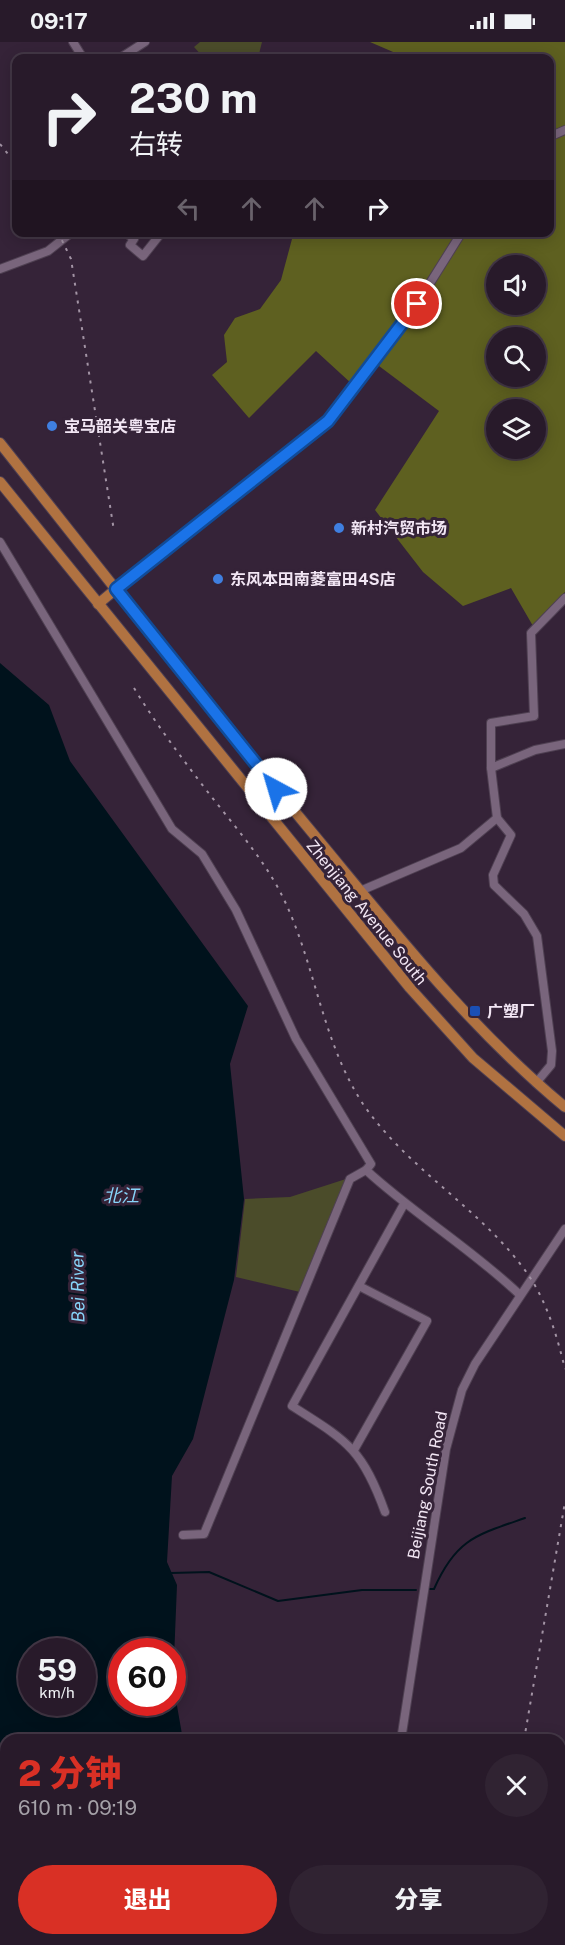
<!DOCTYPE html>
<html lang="zh">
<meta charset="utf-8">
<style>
body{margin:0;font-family:"Public Sans","Noto Sans SC",sans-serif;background:#302332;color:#f1f3f6;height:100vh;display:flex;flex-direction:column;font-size:22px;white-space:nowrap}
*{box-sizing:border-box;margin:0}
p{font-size:20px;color:#a5a1a8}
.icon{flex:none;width:33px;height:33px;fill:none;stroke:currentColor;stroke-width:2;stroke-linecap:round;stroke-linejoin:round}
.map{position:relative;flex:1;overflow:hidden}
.details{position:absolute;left:0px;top:1692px;width:566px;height:212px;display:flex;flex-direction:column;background:#281a2a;border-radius:18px 18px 0 0;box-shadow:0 3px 15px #0003,0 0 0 2px #443847}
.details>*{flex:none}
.hud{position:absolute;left:12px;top:12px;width:542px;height:183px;border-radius:12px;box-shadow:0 3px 15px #0003,0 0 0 2px #443847;background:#281a2a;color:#f1f3f6;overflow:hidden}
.tools{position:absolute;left:486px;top:213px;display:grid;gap:12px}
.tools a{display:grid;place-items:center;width:60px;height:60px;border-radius:50%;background:#281a2a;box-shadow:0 3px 15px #0003,0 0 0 2px #443847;font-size:30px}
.speed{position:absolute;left:18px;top:1596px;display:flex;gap:12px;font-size:30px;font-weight:700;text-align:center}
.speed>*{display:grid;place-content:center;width:78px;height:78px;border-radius:50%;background:#281a2a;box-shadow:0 3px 15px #0003,0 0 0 2px #443847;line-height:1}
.speed small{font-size:15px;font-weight:400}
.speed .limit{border:9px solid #d22;background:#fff;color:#111}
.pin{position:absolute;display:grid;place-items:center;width:51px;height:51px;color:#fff;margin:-26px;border:3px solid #fff;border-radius:50%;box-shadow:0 2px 6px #0007}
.me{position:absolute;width:66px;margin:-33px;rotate:321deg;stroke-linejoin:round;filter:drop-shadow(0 0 4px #0008)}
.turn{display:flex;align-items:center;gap:21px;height:126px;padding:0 18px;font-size:27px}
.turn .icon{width:78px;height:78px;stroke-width:2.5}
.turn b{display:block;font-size:42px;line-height:51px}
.lanes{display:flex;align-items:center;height:57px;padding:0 18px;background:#0003;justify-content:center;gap:30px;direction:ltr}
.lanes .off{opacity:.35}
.round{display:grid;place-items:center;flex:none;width:63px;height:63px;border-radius:32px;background:#302332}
.head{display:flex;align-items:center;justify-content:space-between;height:102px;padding:0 18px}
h1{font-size:36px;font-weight:800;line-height:45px;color:#d93025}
.primary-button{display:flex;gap:12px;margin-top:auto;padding:12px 18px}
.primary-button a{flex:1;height:69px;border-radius:36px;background:#d93025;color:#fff;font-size:24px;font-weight:800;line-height:69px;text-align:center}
.primary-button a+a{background:#302332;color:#f1f3f6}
.status{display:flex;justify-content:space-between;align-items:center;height:42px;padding:0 30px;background:#281a2a;direction:ltr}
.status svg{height:16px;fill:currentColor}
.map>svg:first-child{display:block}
.green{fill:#4b4c2a}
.forest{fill:#5e6020;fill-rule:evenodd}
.water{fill:#00121c;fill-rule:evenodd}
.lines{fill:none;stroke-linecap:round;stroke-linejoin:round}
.stream{stroke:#00121c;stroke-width:2}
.minor-casing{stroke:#4f4052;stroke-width:10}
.major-casing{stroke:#4f4052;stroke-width:12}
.minor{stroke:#79657c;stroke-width:8}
.major{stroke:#b07241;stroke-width:10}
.rail{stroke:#a394a5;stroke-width:2;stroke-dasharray:3 6;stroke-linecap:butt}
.route-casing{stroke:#114b97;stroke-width:15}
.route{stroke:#1a73e8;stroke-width:10}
.shop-dot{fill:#3f7fe0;stroke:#352338;stroke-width:2}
.transit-dot{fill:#1a4fb4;stroke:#352338;stroke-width:2}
.labels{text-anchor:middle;stroke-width:6;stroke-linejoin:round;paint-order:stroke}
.poi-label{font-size:16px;font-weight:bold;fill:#f2e6f4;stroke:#352338;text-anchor:start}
.street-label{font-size:16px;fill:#f2e6f4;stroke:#352338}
.water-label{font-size:18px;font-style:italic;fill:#87d4f9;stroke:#352338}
</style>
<div class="status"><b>09:17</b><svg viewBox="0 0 49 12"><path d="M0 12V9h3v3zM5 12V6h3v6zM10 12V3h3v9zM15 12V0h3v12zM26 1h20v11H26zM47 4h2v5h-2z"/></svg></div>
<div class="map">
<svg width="565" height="1903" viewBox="0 0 565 1903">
<rect width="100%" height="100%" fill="#352338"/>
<g class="green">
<path d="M200 0H262L258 16H204L194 5Z"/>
<path d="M349 1136 300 1250 236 1235 245 1157 290 1155Z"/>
</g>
<g class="forest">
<path d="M370 0H565V85L549 90V16H407Z"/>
<path d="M565 92V550L533 584 511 546 463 564 423 530 375 468 439 369 379 324 466 191 549 190V99ZM496 224H536V262H496ZM496 296H536V334H496ZM496 368H536V406H496Z"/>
<path d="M298 191H457L412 260 352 342 316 309 249 376 212 333 227 320 224 293 235 276 260 267 281 238 292 197Z"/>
<path d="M565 1821V1903H529L531 1898H560V1825Z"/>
</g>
<path class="water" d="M0 621 49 663 70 719 248 964 230 1022 244 1157 234 1238 193 1397 172 1434 167 1520 177 1543 173 1641 183 1698H6V1898H157V1903H0ZM32 1610H82V1660H32ZM122 1610H172V1660H122Z"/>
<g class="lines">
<g class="stream">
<path d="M171 1531 209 1530 278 1559 362 1548H416"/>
<path d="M430 1547H434C456 1497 476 1493 525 1476"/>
</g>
<g class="minor-casing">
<g id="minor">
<path d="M73 0 83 16"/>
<path d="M120 16 145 0"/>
<path d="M549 95 565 88"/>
<path d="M125 190 134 197 130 203 143 214 162 190"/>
<path d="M0 227 48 209 72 190"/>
<path d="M0 500 172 787 202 812 236 868 296 997 371 1122 366 1128C415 1173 472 1207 520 1253"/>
<path d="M116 547 328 379 417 262 462 190"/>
<path d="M491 726 535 708 565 702"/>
<path d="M497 776 511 793 493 833 494 843 524 872 537 894 552 1009 551 1023 536 1041"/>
<path d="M360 849 461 806 497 776 491 726V681L534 674 531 591 565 556"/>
<path d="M354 1408 427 1279 359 1244"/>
<path d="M385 1470C362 1406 347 1399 292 1364L404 1162"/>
<path d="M183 1493 204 1492 350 1137 366 1128"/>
<path d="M401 1698 446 1407 462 1348 475 1322 565 1187"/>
<path d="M371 1903 372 1898"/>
</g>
</g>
<g class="major-casing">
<g id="major">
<path d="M0 401C106 535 211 669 320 800 397 893 471 987 565 1065"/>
<path d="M0 440 410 946 473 1016 565 1094"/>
<path d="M98 562 116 547"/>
</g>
</g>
<use href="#minor" class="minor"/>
<use href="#major" class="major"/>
<g class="rail">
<path d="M0 102 16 122"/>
<path d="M58 190 71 217 114 489"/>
<path d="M134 646C156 682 181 715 207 749 231 780 257 809 277 844 315 913 319 995 363 1062 406 1125 475 1163 521 1223 545 1253 556 1290 565 1327"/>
<path d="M524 1698 565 1460"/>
<path d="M489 1903 490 1898"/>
</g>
</g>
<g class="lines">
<g class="route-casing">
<path id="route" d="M276 747 116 547 328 379 417 262"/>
</g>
<use href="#route" class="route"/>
</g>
<g class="shop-dot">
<circle cx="52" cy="384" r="6"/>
<circle cx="339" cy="486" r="6"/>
<circle cx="218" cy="537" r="6"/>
</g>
<rect class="transit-dot" x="469" y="963" width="12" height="12" rx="3"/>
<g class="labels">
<g class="poi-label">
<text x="64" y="390">宝马韶关粤宝店</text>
<text x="351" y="492">新村汽贸市场</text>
<text x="230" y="543">东风本田南菱富田4S店</text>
<text x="487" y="975">广塑厂</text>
</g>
<g class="street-label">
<text transform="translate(367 870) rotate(51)" y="6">Zhenjiang Avenue South</text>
<text transform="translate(427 1443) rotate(-79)" y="6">Beijiang South Road</text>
</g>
<g class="water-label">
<text x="121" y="1160">北江</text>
<text transform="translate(78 1245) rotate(-91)" y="6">Bei River</text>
</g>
</g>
</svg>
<div class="tools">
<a><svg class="icon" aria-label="sound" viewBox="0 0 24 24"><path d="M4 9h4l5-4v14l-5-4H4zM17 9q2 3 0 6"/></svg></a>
<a><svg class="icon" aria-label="search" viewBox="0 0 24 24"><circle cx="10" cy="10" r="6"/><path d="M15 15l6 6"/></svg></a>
<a><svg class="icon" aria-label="layers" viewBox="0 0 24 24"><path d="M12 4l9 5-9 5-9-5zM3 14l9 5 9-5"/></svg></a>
</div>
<div class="speed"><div>59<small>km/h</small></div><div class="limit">60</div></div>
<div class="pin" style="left:417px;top:262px;background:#d93025"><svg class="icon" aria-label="arrive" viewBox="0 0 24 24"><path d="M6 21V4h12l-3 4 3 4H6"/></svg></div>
<svg class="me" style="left:276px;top:747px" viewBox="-20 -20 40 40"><circle r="19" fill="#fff"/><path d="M0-13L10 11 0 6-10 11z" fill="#1a73e8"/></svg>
<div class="hud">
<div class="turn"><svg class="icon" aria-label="right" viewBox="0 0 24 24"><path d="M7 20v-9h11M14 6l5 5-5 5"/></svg><div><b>230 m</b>右转</div></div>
<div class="lanes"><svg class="icon off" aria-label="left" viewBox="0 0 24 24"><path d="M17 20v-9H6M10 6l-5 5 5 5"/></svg><svg class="icon off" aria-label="ahead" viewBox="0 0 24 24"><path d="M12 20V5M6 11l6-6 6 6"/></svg><svg class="icon off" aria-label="ahead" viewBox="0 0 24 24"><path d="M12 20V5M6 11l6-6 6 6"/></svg><svg class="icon" aria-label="right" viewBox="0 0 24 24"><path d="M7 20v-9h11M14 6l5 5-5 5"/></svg></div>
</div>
<section class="details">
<div class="head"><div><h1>2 分钟</h1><p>610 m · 09:19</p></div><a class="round"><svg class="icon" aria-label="close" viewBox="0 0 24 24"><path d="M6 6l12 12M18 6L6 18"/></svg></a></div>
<div class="primary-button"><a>退出</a><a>分享</a></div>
</section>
</div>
